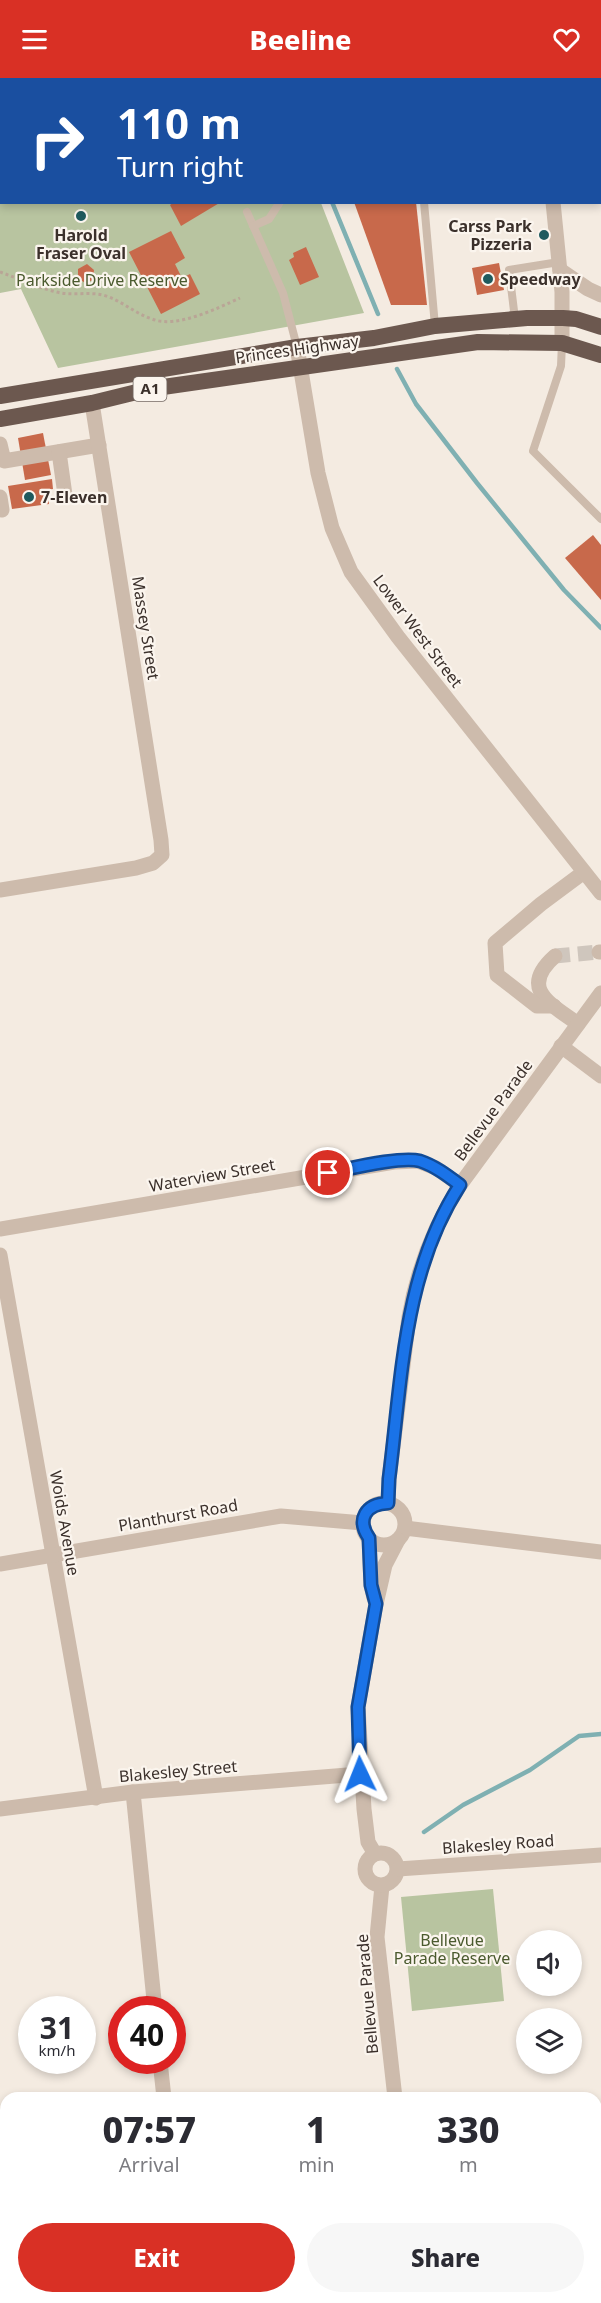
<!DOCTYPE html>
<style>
body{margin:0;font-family:"Noto Sans",sans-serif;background:#f7f7f7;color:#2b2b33;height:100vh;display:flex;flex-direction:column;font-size:22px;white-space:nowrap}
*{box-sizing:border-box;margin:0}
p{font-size:20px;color:#7c7c81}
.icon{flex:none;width:33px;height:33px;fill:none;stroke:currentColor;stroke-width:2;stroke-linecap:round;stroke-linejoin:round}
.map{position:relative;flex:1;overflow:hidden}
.drawer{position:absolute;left:0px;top:2014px;width:602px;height:212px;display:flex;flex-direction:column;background:#fff;border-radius:18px 18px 0 0;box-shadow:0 3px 9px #0003}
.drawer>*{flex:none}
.top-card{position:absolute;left:0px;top:0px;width:602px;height:126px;box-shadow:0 3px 9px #0003;background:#1a4fa0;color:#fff;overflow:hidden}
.buttons{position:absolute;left:516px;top:1852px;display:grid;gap:12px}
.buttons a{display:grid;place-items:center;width:66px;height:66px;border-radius:50%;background:#fff;box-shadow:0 3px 9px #0003;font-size:30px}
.speed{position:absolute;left:18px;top:1918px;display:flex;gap:12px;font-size:30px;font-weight:700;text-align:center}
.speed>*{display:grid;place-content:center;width:78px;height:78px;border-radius:50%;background:#fff;box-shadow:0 3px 9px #0003;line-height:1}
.speed small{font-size:15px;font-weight:400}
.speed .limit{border:9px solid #d22;background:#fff;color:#111}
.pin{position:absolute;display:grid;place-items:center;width:51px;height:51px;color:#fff;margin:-26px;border:3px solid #fff;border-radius:50%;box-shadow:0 2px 6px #0007}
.me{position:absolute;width:66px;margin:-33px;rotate:358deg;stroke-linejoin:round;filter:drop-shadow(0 0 4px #0008)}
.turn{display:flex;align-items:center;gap:21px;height:126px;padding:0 18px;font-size:27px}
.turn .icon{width:78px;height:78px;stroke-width:2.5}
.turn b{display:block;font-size:42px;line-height:51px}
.eta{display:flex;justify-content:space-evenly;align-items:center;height:102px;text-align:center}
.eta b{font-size:36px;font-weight:800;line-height:42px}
.action{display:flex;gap:12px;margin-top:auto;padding:12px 18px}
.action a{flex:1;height:69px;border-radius:36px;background:#d93025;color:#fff;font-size:24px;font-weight:800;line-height:69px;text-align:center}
.action a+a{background:#f7f7f7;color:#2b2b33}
header{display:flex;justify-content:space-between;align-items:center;height:78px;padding:0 18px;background:#d93025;color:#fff;font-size:27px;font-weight:800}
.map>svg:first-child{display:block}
.green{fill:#b8c4a0}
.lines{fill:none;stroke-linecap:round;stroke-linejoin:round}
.stream{stroke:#7fb0b2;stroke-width:4.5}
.building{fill:#c8694b}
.minor-tunnel{stroke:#cfc6bd;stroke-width:15;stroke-dasharray:15 8;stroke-linecap:butt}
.path{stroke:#b9a596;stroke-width:3;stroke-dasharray:3 3;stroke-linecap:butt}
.service{stroke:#cdbbac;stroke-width:8}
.minor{stroke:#cdbbac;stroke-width:15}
.tertiary{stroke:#cdbbac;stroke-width:15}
.trunk{stroke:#6c584f;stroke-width:16}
.route-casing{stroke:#114b97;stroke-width:15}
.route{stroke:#1a73e8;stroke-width:10}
.poi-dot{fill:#1f5a5e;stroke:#fbf5ee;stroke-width:2}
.labels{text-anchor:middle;stroke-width:4.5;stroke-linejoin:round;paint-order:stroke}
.shield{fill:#fbf5ee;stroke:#756b66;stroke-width:1.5}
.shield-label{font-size:15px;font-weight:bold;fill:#3b302b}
.poi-label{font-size:16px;font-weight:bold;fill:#3b302b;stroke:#fbf5ee;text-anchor:start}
.park-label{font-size:16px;fill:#4a5a2e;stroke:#fbf5ee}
.street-label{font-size:16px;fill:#3b302b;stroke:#fbf5ee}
</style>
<header><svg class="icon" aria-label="menu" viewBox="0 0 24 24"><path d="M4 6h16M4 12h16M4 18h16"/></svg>Beeline<svg class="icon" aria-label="heart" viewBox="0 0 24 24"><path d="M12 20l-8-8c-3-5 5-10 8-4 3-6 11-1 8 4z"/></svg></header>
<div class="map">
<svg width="601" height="2225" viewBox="0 0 601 2225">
<rect width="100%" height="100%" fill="#f4ebe1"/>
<g class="green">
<path d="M0 0H273L2 2V124L321 125 364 235 58 290 21 211 0 215Z"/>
<path d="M493 1811 504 1923 412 1933 401 1819Z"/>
</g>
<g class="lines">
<g class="stream">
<path d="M280 0 281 2"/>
<path d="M332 124 378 236"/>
<path d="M397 291 416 326 477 405 564 512 601 550"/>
<path d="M424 1754 463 1727 530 1692 579 1658 601 1656"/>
</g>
</g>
<g class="building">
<path d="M174 124H221L181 148 170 127Z"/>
<path d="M354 124H416L427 227H391Z"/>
<path d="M171 153 185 180 175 186 182 200 190 196 200 216 161 236 129 174Z"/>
<path d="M306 169 319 199 300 207 289 182 294 179 293 175Z"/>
<path d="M499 185 504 212 477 217 472 190Z"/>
<path d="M87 186 94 192 93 202 85 205 78 200V191Z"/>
<path d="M43 355 51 397 25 402 18 360Z"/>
<path d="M52 401 53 411 47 412 49 426 12 431 8 408Z"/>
<path d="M593 457 601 467V522L565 480Z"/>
</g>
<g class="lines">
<path class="minor-tunnel" d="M555 878 599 874"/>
<g class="path">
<path d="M255 2 256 0"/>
<path d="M0 194C20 201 41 211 61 215 75 217 90 214 103 217 121 222 134 235 152 241 176 251 218 230 240 220"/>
</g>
<g class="service">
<path d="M424 124 435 248"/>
<path d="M247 134 283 215 297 269"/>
<path d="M253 148 269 141 280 124"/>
<path d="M515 241 509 192 559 184"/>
<path d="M562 265 561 288 533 373 601 441"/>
</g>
<g class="minor">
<path d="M397 0 399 2"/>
<path d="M540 0V2"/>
<path d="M428 2 435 0"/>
<path d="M553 124 562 214V265"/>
<path d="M560 192 588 211 601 217"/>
<path d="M0 366 4 383 99 367"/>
<path d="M59 374 65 417"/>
<path d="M0 419 2 432"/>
<path d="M0 812 136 790 153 785 162 777 161 762 92 325"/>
<path d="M599 874H601"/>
<path d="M555 878C518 911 551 926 578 946"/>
<path d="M554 928H537L497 897 495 865 541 826 584 794"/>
<path d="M561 968 601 998"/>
<path d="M0 1151 394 1084 418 1083 436 1090 460 1107"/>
<path d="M0 1177 96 1720"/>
<path d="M405 1450 601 1474"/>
<path d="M0 1486 281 1438 363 1445"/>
<path d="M133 1714 155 1932"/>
<path d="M0 1731 133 1714 360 1696"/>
<path d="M382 1808 377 1859 395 2020"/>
<path d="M160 1983 164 2020"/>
<path d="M183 2220V2225"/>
<path d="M416 2220V2225"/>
</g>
<g class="tertiary">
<path d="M297 269 318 395 332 450 351 494 398 559 601 815"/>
<path d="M388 1425 389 1401 409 1239C417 1192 434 1148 460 1107L601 915"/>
<circle cx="384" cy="1446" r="21"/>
<path d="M369 1460 371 1507 374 1520"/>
<circle cx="381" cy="1791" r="16"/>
<path d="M375 1776 368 1764 364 1731 358 1629 376 1526 385 1487 398 1462"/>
<path d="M398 1791 601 1777"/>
</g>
<g class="trunk">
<path d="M0 318 297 269 374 260 435 248 527 240H563L576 241 601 249"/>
<path d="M0 341 92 325 149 311 478 264 562 265 601 277"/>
</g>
</g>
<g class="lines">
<g class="route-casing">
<path id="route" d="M328 1095C349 1091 400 1078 420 1083 435 1088 448 1098 460 1107 403 1195 402 1300 389 1401L388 1425C366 1426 356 1441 369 1460L371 1507 376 1526 358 1629 360 1696"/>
</g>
<use href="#route" class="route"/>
</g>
<g class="poi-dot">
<circle cx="81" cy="138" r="6"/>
<circle cx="544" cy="157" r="6"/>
<circle cx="488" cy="201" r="6"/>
<circle cx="29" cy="419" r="6"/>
</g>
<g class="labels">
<rect class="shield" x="133.5" y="299" width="33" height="24" rx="4.5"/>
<g class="shield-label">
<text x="150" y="316">A1</text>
</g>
<g class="poi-label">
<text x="532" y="154" text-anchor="end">Carss Park<tspan x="532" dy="18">Pizzeria</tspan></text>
<text x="81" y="163" text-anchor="middle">Harold<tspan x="81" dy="18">Fraser Oval</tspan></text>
<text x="500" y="207">Speedway</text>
<text x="41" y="425">7-Eleven</text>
</g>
<g class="park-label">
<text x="102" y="208">Parkside Drive Reserve</text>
<text x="452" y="1868">Bellevue<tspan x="452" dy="18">Parade Reserve</tspan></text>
</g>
<g class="street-label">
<text transform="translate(297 271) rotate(-8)" y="6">Princes Highway</text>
<text transform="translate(146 550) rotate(81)" y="6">Massey Street</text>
<text transform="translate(418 553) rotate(53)" y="6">Lower West Street</text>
<text transform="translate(493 1032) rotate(-54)" y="6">Bellevue Parade</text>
<text transform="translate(212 1097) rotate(-10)" y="6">Waterview Street</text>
<text transform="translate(178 1437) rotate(-10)" y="6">Planthurst Road</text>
<text transform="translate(65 1445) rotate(80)" y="6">Woids Avenue</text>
<text transform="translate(178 1693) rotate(-5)" y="6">Blakesley Street</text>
<text transform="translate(498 1766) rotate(-4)" y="6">Blakesley Road</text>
<text transform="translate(367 1916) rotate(-95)" y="6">Bellevue Parade</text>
</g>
</g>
</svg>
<div class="buttons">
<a><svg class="icon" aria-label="sound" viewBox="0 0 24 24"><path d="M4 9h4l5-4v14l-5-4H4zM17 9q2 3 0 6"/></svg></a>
<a><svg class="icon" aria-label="layers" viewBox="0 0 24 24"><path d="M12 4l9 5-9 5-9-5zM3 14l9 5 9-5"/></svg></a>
</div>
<div class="speed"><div>31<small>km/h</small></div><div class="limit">40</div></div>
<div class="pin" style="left:328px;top:1095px;background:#d93025"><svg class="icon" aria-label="arrive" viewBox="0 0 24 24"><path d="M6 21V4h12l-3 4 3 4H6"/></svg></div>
<svg class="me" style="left:360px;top:1696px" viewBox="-20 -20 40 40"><path d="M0-17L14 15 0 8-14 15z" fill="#1a73e8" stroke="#fff" stroke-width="4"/></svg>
<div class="top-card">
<div class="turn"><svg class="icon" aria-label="right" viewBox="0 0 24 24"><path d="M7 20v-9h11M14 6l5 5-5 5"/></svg><div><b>110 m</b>Turn right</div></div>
</div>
<section class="drawer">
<div class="eta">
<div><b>07:57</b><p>Arrival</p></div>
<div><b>1</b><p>min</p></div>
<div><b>330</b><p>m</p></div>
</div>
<div class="action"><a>Exit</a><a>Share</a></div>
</section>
</div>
